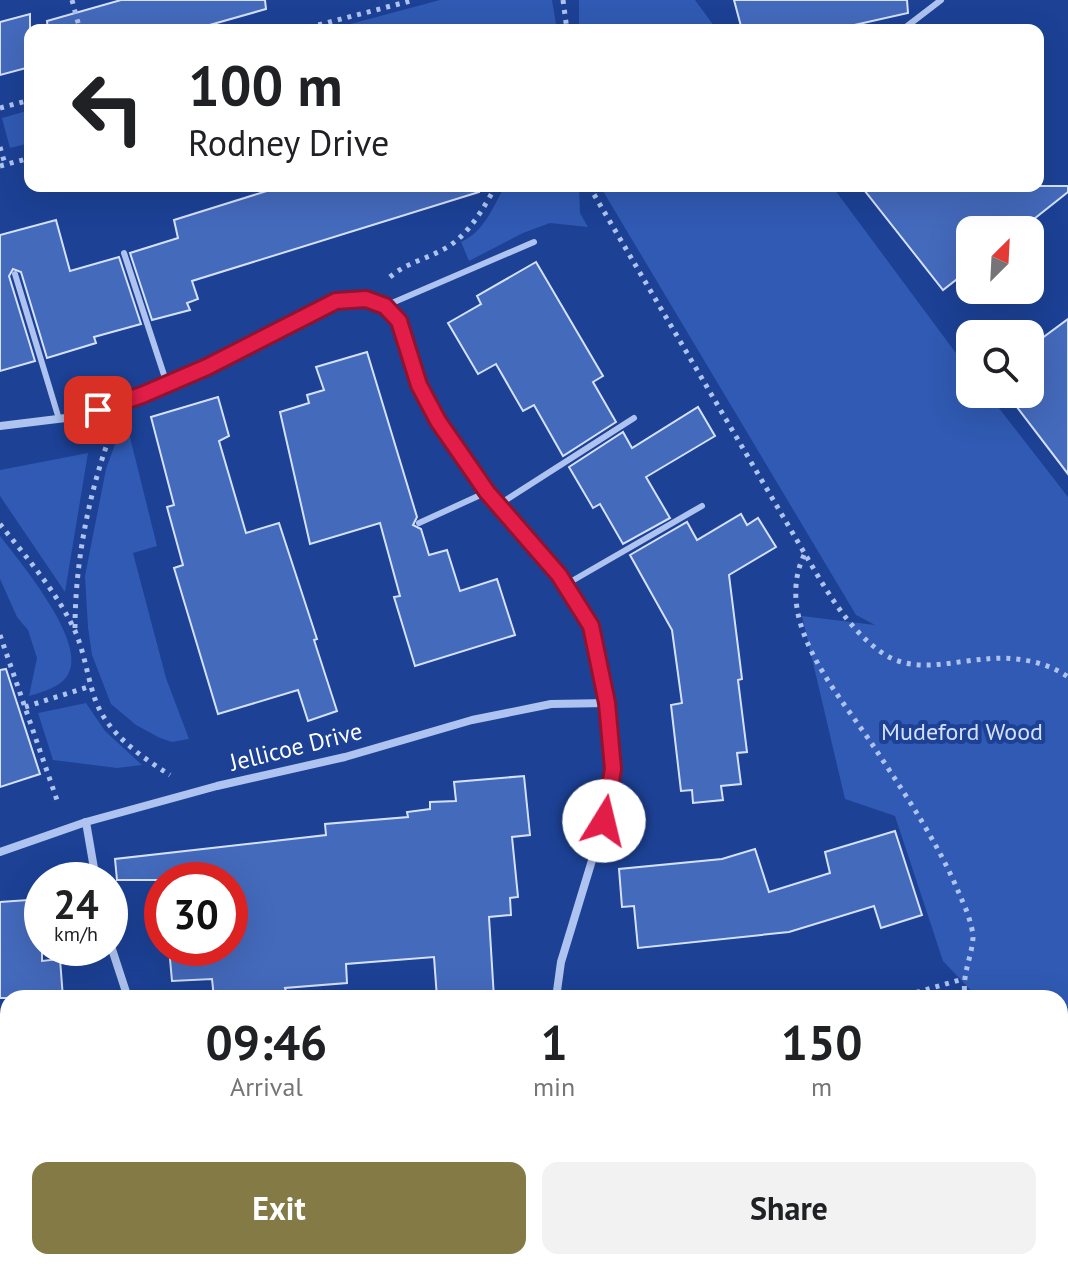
<!DOCTYPE html>
<style>
body{margin:0;font-family:"PT Sans",sans-serif;background:#f2f2f2;color:#202124;height:100vh;display:flex;flex-direction:column;font-size:30px;white-space:nowrap}
*{box-sizing:border-box;margin:0}
p{font-size:26px;color:#757577}
.icon{flex:none;width:44px;height:44px;fill:none;stroke:currentColor;stroke-width:2;stroke-linecap:round;stroke-linejoin:round}
.map{position:relative;flex:1;overflow:hidden}
.details{position:absolute;left:0px;top:990px;width:1068px;height:280px;display:flex;flex-direction:column;background:#fff;border-radius:24px 24px 0 0;box-shadow:0 8px 32px #0002}
.details>*{flex:none}
.banner{position:absolute;left:24px;top:24px;width:1020px;height:168px;border-radius:16px;box-shadow:0 8px 32px #0002;background:#fff;color:#202124;overflow:hidden}
.needle{width:52px;rotate:24deg}
.controls{position:absolute;left:956px;top:216px;display:grid;gap:16px}
.controls a{display:grid;place-items:center;width:88px;height:88px;border-radius:16px;background:#fff;box-shadow:0 8px 32px #0002;font-size:40px}
.speed{position:absolute;left:24px;top:862px;display:flex;gap:16px;font-size:40px;font-weight:700;text-align:center}
.speed>*{display:grid;place-content:center;width:104px;height:104px;border-radius:50%;background:#fff;box-shadow:0 8px 32px #0002;line-height:1}
.speed small{font-size:20px;font-weight:400}
.speed .limit{border:12px solid #d22;background:#fff;color:#111}
.pin{position:absolute;display:grid;place-items:center;width:68px;height:68px;color:#fff;margin:-34px;border-radius:16px;box-shadow:0 4px 12px #0006}
.me{position:absolute;width:88px;margin:-44px;rotate:9deg;stroke-linejoin:round;filter:drop-shadow(0 0 6px #0008)}
.turn{display:flex;align-items:center;gap:28px;height:168px;padding:0 32px;font-size:36px}
.turn .icon{width:104px;height:104px;stroke-width:2.5}
.turn b{display:block;font-size:56px;line-height:68px}
.eta{display:flex;justify-content:space-evenly;align-items:center;height:136px;text-align:center}
.eta b{font-size:48px;font-weight:700;line-height:56px}
.cta{display:flex;gap:16px;margin-top:auto;padding:16px 32px}
.cta a{flex:1;height:92px;border-radius:16px;background:#847a45;color:#fff;font-size:32px;font-weight:700;line-height:92px;text-align:center}
.cta a+a{background:#f2f2f2;color:#202124}
.map>svg:first-child{display:block}
.green{fill:#305ab3}
.building{fill:#446abc;stroke:#d5e1fb;stroke-width:2}
.lines{fill:none;stroke-linecap:round;stroke-linejoin:round}
.path{stroke:#aec3ef;stroke-width:5;stroke-dasharray:4 6;stroke-linecap:butt}
.service{stroke:#aec3ef;stroke-width:6}
.minor{stroke:#aec3ef;stroke-width:8}
.route-casing{stroke:#92132f;stroke-width:20}
.route{stroke:#e11d48;stroke-width:14}
.labels{text-anchor:middle;stroke-width:8;stroke-linejoin:round;paint-order:stroke}
.park-label{font-size:24px;fill:#d5e1fb;stroke:#1c4195}
.street-label{font-size:24px;fill:#fff;stroke:#1c4195}
</style>
<div class="map">
<svg width="1068" height="1270" viewBox="0 0 1068 1270">
<rect width="100%" height="100%" fill="#1c4195"/>
<g class="green">
<path d="M440 0H552L557 30H328Z"/>
<path d="M579 0H695L717 30H579Z"/>
<path d="M30 110V143L10 148 2 118Z"/>
<path d="M505 186H579L580 213 588 227 550 223 523 233 469 261 461 242C484 232 493 207 505 186Z"/>
<path d="M600 186H832L970 372V394H988L1068 497V1166L1060 1150V998H978L943 961 895 816 845 799 802 616 875 625 856 615Z"/>
<path d="M125 417 157 546 133 553 166 678 189 739 172 742 160 738 136 725 111 704 92 655 88 628 85 576 106 469Z"/>
<path d="M88 453 65 592 0 496V470Z"/>
<path d="M0 536C20 562 90 645 67 676 59 688 42 692 29 696L37 658 28 630 17 617 0 579Z"/>
<path d="M86 703 105 731 142 765 117 768 53 760 38 713Z"/>
</g>
<g class="building">
<path d="M121 0H265L266 9 192 30H48L47 21Z"/>
<path d="M734 0H907L908 13 832 30H742Z"/>
<path d="M30 14V67L0 75V22Z"/>
<path d="M283 186H478L479 192 192 281 198 299 187 303 190 310 152 320 130 253 178 238 174 220Z"/>
<path d="M861 186H1068V192L1020 230H970V269L943 290Z"/>
<path d="M56 220 70 271 119 257 141 324 94 337 96 343 47 358 21 272 13 269 9 276 35 361 0 371V235Z"/>
<path d="M536 262 603 376 593 382 616 422 563 456 534 405 523 411 496 364 478 374 448 323 481 304 477 296Z"/>
<path d="M1068 319V474L1007 394H1030V347Z"/>
<path d="M367 352 417 517 413 525 421 529 429 555 447 550 460 591 497 579 515 635 415 666 394 597 400 596 380 523 310 544 280 412 309 403 307 395 324 390 316 367Z"/>
<path d="M218 397 229 436 219 441 246 533 279 523 317 639 314 640 337 711 308 721 298 690 218 714 174 568 183 565 167 507 174 505 151 417Z"/>
<path d="M698 407 715 436 646 477 670 518 623 544 600 504 593 508 569 467 623 432 632 448Z"/>
<path d="M741 514 747 525 758 518 776 547 729 575 742 679 738 680 747 752 737 753 741 784 721 786 723 800 693 803 692 790 681 791 671 705 682 703 672 630 630 555 687 522 697 540Z"/>
<path d="M6 669 40 774 0 787V670Z"/>
<path d="M524 776 530 835 512 837 518 897 510 898 511 915 489 917 494 998H437L434 957 346 964 347 983 285 988 288 998H214L212 979 172 981 169 948H230V880H117L115 859 326 835 325 824 408 817 407 812 430 809V802L456 801 454 782Z"/>
<path d="M895 831 922 915 881 928 874 906 789 932 638 948 634 906 622 907 619 869 722 859 755 849 769 892 830 873 825 852Z"/>
<path d="M42 899V961L60 959 63 998H0V902Z"/>
</g>
<g class="lines">
<g class="path">
<path d="M72 0 80 30"/>
<path d="M563 0 567 30"/>
<path d="M299 30 414 0"/>
<path d="M0 108 30 100"/>
<path d="M0 147 5 164"/>
<path d="M0 166 30 158"/>
<path d="M589 186 805 554C826 590 849 631 884 654 914 674 953 661 986 659 1013 656 1046 661 1068 677"/>
<path d="M390 277C406 263 424 260 442 250 467 238 483 209 496 186"/>
<path d="M0 524C26 557 57 592 75 631 84 651 87 675 94 696 105 732 140 756 170 775"/>
<path d="M804 555C772 624 841 696 876 750 907 797 940 846 961 898 966 908 973 927 973 938 971 961 962 972 965 998"/>
<path d="M75 628C75 562 89 492 112 430"/>
<path d="M0 635 58 803"/>
<path d="M25 707 91 686"/>
<path d="M897 998 963 979"/>
<path d="M1060 1088 1068 1085"/>
<path d="M1060 1166 1068 1173"/>
<path d="M0 1204 8 1200"/>
</g>
<g class="service">
<path d="M902 30 941 0"/>
<path d="M124 253 167 384"/>
<path d="M15 274 59 419"/>
<path d="M385 306 534 242"/>
<path d="M498 505 634 418"/>
<path d="M419 523 487 492"/>
<path d="M565 585 702 506"/>
</g>
<g class="minor">
<path d="M0 426 74 417 142 395 267 338 308 313 336 301 366 299 385 306 390 311 399 321 419 385 438 421 487 492 559 575 591 626 607 703 613 769 604 821 561 962 556 998"/>
<path d="M86 822 96 880"/>
<path d="M0 852 86 822 217 786 345 757 472 720 551 704 607 703"/>
<path d="M110 943 128 998"/>
<path d="M522 1270 523 1262"/>
</g>
</g>
<g class="lines">
<g class="route-casing">
<path id="route" d="M98 410 142 395 207 367 336 301 366 299 385 306 399 321 419 385 438 421 487 492 559 575 591 626 607 703 613 769 604 821"/>
</g>
<use href="#route" class="route"/>
</g>
<g class="labels">
<g class="park-label">
<text x="962" y="740">Mudeford Wood</text>
</g>
<g class="street-label">
<text transform="translate(296 747) rotate(-14)" y="8">Jellicoe Drive</text>
</g>
</g>
</svg>
<div class="controls">
<a><svg class="needle" viewBox="-14 -14 28 28"><path d="M0-13l5 13h-10z" fill="#e53935"/><path d="M0 13l5-13h-10z" fill="#757577"/></svg></a>
<a><svg class="icon" aria-label="search" viewBox="0 0 24 24"><circle cx="10" cy="10" r="6"/><path d="M15 15l6 6"/></svg></a>
</div>
<div class="speed"><div>24<small>km/h</small></div><div class="limit">30</div></div>
<div class="pin" style="left:98px;top:410px;background:#d93025"><svg class="icon" aria-label="arrive" viewBox="0 0 24 24"><path d="M6 21V4h12l-3 4 3 4H6"/></svg></div>
<svg class="me" style="left:604px;top:821px" viewBox="-20 -20 40 40"><circle r="19" fill="#fff"/><path d="M0-13L10 11 0 6-10 11z" fill="#e11d48"/></svg>
<div class="banner">
<div class="turn"><svg class="icon" aria-label="left" viewBox="0 0 24 24"><path d="M17 20v-9H6M10 6l-5 5 5 5"/></svg><div><b>100 m</b>Rodney Drive</div></div>
</div>
<section class="details">
<div class="eta">
<div><b>09:46</b><p>Arrival</p></div>
<div><b>1</b><p>min</p></div>
<div><b>150</b><p>m</p></div>
</div>
<div class="cta"><a>Exit</a><a>Share</a></div>
</section>
</div>
